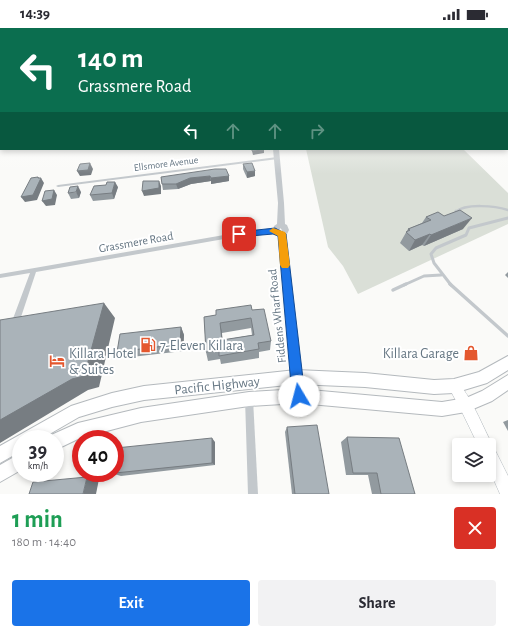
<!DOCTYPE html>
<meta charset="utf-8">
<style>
body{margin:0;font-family:"Alegreya Sans",sans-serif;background:#f2f2f3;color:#2b2b33;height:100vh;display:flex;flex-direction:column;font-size:15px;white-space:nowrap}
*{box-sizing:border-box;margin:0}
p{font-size:13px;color:#7c7c81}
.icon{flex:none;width:22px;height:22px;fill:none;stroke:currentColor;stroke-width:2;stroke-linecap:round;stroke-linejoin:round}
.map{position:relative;height:466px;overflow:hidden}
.sheet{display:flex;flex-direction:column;background:#fff;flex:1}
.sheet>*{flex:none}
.guide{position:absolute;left:0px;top:0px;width:508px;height:122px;box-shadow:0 2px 6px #0003;background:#0b6e4f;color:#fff;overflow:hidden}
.controls{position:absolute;left:452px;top:410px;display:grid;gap:8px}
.controls a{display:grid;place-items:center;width:44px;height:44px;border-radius:4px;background:#fff;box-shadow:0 2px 6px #0003;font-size:20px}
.speed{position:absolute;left:12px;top:402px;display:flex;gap:8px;font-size:20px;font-weight:700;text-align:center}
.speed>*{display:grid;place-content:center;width:52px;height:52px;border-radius:50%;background:#fff;box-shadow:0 2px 6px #0003;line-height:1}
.speed small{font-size:10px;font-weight:400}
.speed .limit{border:6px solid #d22;background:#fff;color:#111}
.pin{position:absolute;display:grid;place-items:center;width:34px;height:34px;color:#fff;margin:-17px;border-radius:8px;box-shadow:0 2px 6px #0006}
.me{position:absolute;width:44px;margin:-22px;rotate:352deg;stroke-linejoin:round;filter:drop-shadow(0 0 3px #0008)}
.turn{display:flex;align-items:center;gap:14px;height:84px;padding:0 12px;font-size:18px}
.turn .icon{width:52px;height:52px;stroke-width:2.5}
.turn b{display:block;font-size:28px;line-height:34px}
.lanes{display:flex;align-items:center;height:38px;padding:0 12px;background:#0003;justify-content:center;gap:20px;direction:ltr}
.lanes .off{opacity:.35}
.round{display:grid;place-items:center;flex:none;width:42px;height:42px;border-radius:4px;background:#f2f2f3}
.summary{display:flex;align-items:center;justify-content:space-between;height:68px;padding:0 12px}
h1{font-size:24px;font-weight:700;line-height:30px;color:#1e9e55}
.primary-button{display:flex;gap:8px;margin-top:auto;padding:8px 12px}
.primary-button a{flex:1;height:46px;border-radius:4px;background:#1a73e8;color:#fff;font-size:16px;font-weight:700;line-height:46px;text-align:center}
.primary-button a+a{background:#f2f2f3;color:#2b2b33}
.status{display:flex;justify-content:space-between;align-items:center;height:28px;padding:0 20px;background:#fff;direction:ltr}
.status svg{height:11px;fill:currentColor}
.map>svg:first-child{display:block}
.green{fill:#dadfd7}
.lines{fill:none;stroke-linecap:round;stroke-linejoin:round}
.secondary-casing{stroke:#b3babf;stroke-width:1}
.trunk-casing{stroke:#b4b9bd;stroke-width:2}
.service-far2{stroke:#c3c8cc;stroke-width:2.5}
.service-far1{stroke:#c3c8cc;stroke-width:3}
.service{stroke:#c3c8cc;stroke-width:3.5}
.minor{fill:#c3c8cc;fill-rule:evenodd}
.tertiary{fill:#c3c8cc;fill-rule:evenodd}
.secondary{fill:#fff;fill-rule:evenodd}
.trunk{fill:#fff;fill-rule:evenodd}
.wall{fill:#929a9f;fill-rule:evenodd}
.shaded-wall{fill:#777d82}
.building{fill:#aab3b9;stroke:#777d82;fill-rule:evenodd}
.route{fill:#1a73e8;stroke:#114b97}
.slow{fill:#f59e0b}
.labels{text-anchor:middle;stroke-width:4;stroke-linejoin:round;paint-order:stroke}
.far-street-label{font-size:10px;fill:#657683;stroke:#fff}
.street-label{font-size:12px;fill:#657683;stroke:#fff}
.near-poi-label{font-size:14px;fill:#657683;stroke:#fff;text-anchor:start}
.near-street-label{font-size:14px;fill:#657683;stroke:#fff}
</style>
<div class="status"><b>14:39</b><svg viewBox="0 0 49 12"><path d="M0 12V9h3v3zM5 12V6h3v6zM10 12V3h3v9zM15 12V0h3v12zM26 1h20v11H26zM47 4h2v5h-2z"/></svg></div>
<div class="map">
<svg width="508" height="466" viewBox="0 0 508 466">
<rect width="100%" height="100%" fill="#fafaf8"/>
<path class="green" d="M306 121H463L508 165V196L358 266 343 238 328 219Z"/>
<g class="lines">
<g class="secondary-casing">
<path id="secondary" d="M454 352C466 357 483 399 490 412L491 419 494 420 508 448V466H500L489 441V417H478L461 382 448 358 450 354Z"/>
</g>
<g class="trunk-casing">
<g id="trunk">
<path d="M508 328V342L487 355 454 365 434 366 365 359 296 356 144 372 112 379 79 389 41 411H21V423L0 435V418L71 378 112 365 144 358 296 342 365 345 434 352 454 351 479 344Z"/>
<path d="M508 347V362L492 373 466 384 442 388 299 375 249 378 141 394 80 410 55 422V411H48L49 408 78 395 141 380 249 364 299 361 442 374 466 370 482 363Z"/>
<path d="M21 425V442L0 454V437Z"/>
</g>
</g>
<path class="service-far2" d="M456 184C465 175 496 178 508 182"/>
<g class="service-far1">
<path d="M456 183V187"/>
<path d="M404 257 424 248 441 247"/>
<path d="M451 257 434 235 431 226 436 220 466 207 469 200 508 190"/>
</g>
<g class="service">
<path d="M450 256 508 308"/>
<path d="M393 262 406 256"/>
</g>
<g class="minor">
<rect x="507" y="93" width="1" height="3"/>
<rect x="0" y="115" width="1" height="2"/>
<path d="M277 129 279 130 278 131 58 159 56 158 58 157Z"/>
<path d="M275 201 278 203 277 204 224 211 36 244 18 298 15 299 12 298 11 296 30 245 0 250V246L224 207Z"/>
<path d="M249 367 252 368 253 371 258 466H248L245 371 246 368Z"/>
</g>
<path class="tertiary" d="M273 121H279L284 175 285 196 287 197 289 202 286 208 305 368 303 372 299 374 295 372 293 368 279 209 275 207 273 202 274 198 277 196 278 175ZM280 200 282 202 280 204Z"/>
<use href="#secondary" class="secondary"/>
<use href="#trunk" class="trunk"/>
</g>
<g class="wall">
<path d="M243 136 255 143V148L247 150 243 141Z"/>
<path d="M229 148V153L211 156V153L191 156 178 161 163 162 162 156 161 149Z"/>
<path d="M118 159 114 171 93 173 90 167Z"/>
<path d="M81 164 79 170 71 171 68 165Z"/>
<path d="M426 189 463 201 424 218 422 217 409 223 400 215 408 201 422 195Z"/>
<path d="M508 244V250L505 247Z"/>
<path d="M252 282 271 313 270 322 259 324V330L221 336 220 331 208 333 206 324 204 289ZM251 300 252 307 222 312V305Z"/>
<path d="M181 299 184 307 183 323 123 330 117 324Z"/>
<path d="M508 392V403L503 394Z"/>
<path d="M287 399 329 466H292L285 404Z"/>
<path d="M347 409 415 466H372L368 447H346L341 414Z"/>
<path d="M215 414V437L121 448 111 445Z"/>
</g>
<g class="shaded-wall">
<path d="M264 122V125L253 127 252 123Z"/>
<path d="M90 135 93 141 91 147 80 148 77 143Z"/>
<path d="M255 143V148L247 150V144Z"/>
<path d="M210 148 211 153 191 156 178 161 176 156 190 150Z"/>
<path d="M229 148V153L211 156V150Z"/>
<path d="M38 149 40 151 41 150 44 155 37 172 25 174 21 169 38 150Z"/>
<path d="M159 153 161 158V166L144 168 142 163Z"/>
<path d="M115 154 118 159 114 171 112 165Z"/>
<path d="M78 158 81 164 79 170 76 164Z"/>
<path d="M54 162 57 167 55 177 46 178 42 173Z"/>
<path d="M472 190 463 201 424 218 431 207Z"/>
<path d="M430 206 422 217 409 223 415 212Z"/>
<path d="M104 275 115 290 99 359 88 362 0 415V392Z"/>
<path d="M220 295 222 305 223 321 222 312Z"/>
<path d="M181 299 184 307 183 323 180 316Z"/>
<path d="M212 410 215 414V437L212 435Z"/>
<path d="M87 449 99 451 96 466H83Z"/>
</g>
<g class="building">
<path d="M252 121H264V122L252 123Z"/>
<path d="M90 135 88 142 77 143 80 136Z"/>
<path d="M252 135 255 143 247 144 243 136Z"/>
<path d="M215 141H226L229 148 211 150 210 148 190 150 176 156H162L161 149Z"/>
<path d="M38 149V150H41L33 167 21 169 31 150Z"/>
<path d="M143 153H159V160L142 163Z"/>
<path d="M107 154H115L112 165 90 167 94 158 106 157Z"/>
<path d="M78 158 76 164 68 165 70 159Z"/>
<path d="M54 162 52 171 42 173 45 163Z"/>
<path d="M460 182 472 190 431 207 430 206 415 212 406 204 410 202 408 201 431 192 426 189 438 184 444 188Z"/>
<path d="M104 275 84 348 72 351 0 392V292Z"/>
<path d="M251 277 252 282 264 281 271 313 258 315 259 321 219 328V322L206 324 204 289 216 287V282ZM251 290 254 307 222 312 220 295Z"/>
<path d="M181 299 180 316 117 324 120 306Z"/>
<path d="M317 397 329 466H295L287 399Z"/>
<path d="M347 409 399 410 415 466H381L377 445H353Z"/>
<path d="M212 410V435L115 445V424L116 420Z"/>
<path d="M87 449 83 466H29L33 454Z"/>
</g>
<linearGradient id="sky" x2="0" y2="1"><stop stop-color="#96bcdc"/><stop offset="0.55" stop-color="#fdfdfc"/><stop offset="1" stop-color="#fdfdfc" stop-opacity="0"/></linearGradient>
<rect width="508" height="146" fill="url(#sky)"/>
<path class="route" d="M275 200 286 206 305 368 303 372 299 374 294 372 292 368 278 208 273 206 239 209 235 206 239 204Z"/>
<path class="slow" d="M273 200 285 204 286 206 290 237 288 240H282L280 237 278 208 269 203Z"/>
<defs>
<g id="fuel-bare" transform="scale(1.2)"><path d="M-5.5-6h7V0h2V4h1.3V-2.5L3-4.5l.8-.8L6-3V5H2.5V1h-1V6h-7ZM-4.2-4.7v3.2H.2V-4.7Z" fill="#e4572e" stroke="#fff" stroke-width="2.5" paint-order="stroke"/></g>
<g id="shop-bare" transform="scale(1.2)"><path d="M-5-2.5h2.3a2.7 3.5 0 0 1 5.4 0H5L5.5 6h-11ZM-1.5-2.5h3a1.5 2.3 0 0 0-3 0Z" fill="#e4572e" stroke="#fff" stroke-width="2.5" paint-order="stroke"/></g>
<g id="hotel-bare" transform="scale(1.2)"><path d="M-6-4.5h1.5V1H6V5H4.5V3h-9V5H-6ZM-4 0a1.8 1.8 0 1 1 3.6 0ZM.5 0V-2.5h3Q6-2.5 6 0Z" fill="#e4572e" stroke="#fff" stroke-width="2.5" paint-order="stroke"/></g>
</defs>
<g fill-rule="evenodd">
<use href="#fuel-bare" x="148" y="317"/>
<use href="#shop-bare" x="471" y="325"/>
<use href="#hotel-bare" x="57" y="333"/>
</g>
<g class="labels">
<g class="far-street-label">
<text transform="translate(166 135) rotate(-7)" y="4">Ellsmore Avenue</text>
</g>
<g class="street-label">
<text transform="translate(136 214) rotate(-10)" y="4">Grassmere Road</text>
<text transform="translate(277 288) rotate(-96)" y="4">Fiddens Wharf Road</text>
</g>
<g class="near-poi-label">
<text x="160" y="322">7-Eleven Killara</text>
<text x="69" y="330">Killara Hotel<tspan x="69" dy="16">&amp; Suites</tspan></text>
<text x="459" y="330" text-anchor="end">Killara Garage</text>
</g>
<g class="near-street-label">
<text transform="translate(217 357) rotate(-6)" y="5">Pacific Highway</text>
</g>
</g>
</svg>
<div class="controls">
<a><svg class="icon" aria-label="layers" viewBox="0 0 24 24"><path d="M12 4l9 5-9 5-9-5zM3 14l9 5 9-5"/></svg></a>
</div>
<div class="speed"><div>39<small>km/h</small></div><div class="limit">40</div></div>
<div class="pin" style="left:239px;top:206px;background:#d93025"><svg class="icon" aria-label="arrive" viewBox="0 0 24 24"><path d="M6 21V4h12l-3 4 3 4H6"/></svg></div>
<svg class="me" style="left:299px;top:368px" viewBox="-20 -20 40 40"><circle r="19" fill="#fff"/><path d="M0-13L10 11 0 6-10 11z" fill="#1a73e8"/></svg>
<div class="guide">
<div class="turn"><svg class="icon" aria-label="left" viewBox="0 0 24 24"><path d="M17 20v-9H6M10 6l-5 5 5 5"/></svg><div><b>140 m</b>Grassmere Road</div></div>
<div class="lanes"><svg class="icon" aria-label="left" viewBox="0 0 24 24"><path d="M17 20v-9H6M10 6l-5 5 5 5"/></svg><svg class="icon off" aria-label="ahead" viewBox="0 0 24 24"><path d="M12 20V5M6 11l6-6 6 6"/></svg><svg class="icon off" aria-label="ahead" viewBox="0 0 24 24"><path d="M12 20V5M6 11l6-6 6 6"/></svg><svg class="icon off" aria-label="right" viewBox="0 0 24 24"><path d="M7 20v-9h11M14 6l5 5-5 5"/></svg></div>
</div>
</div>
<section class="sheet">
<div class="summary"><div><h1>1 min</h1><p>180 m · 14:40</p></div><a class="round" style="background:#d93025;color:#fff"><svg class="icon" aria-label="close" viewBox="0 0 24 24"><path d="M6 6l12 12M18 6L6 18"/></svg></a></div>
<div class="primary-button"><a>Exit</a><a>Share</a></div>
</section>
